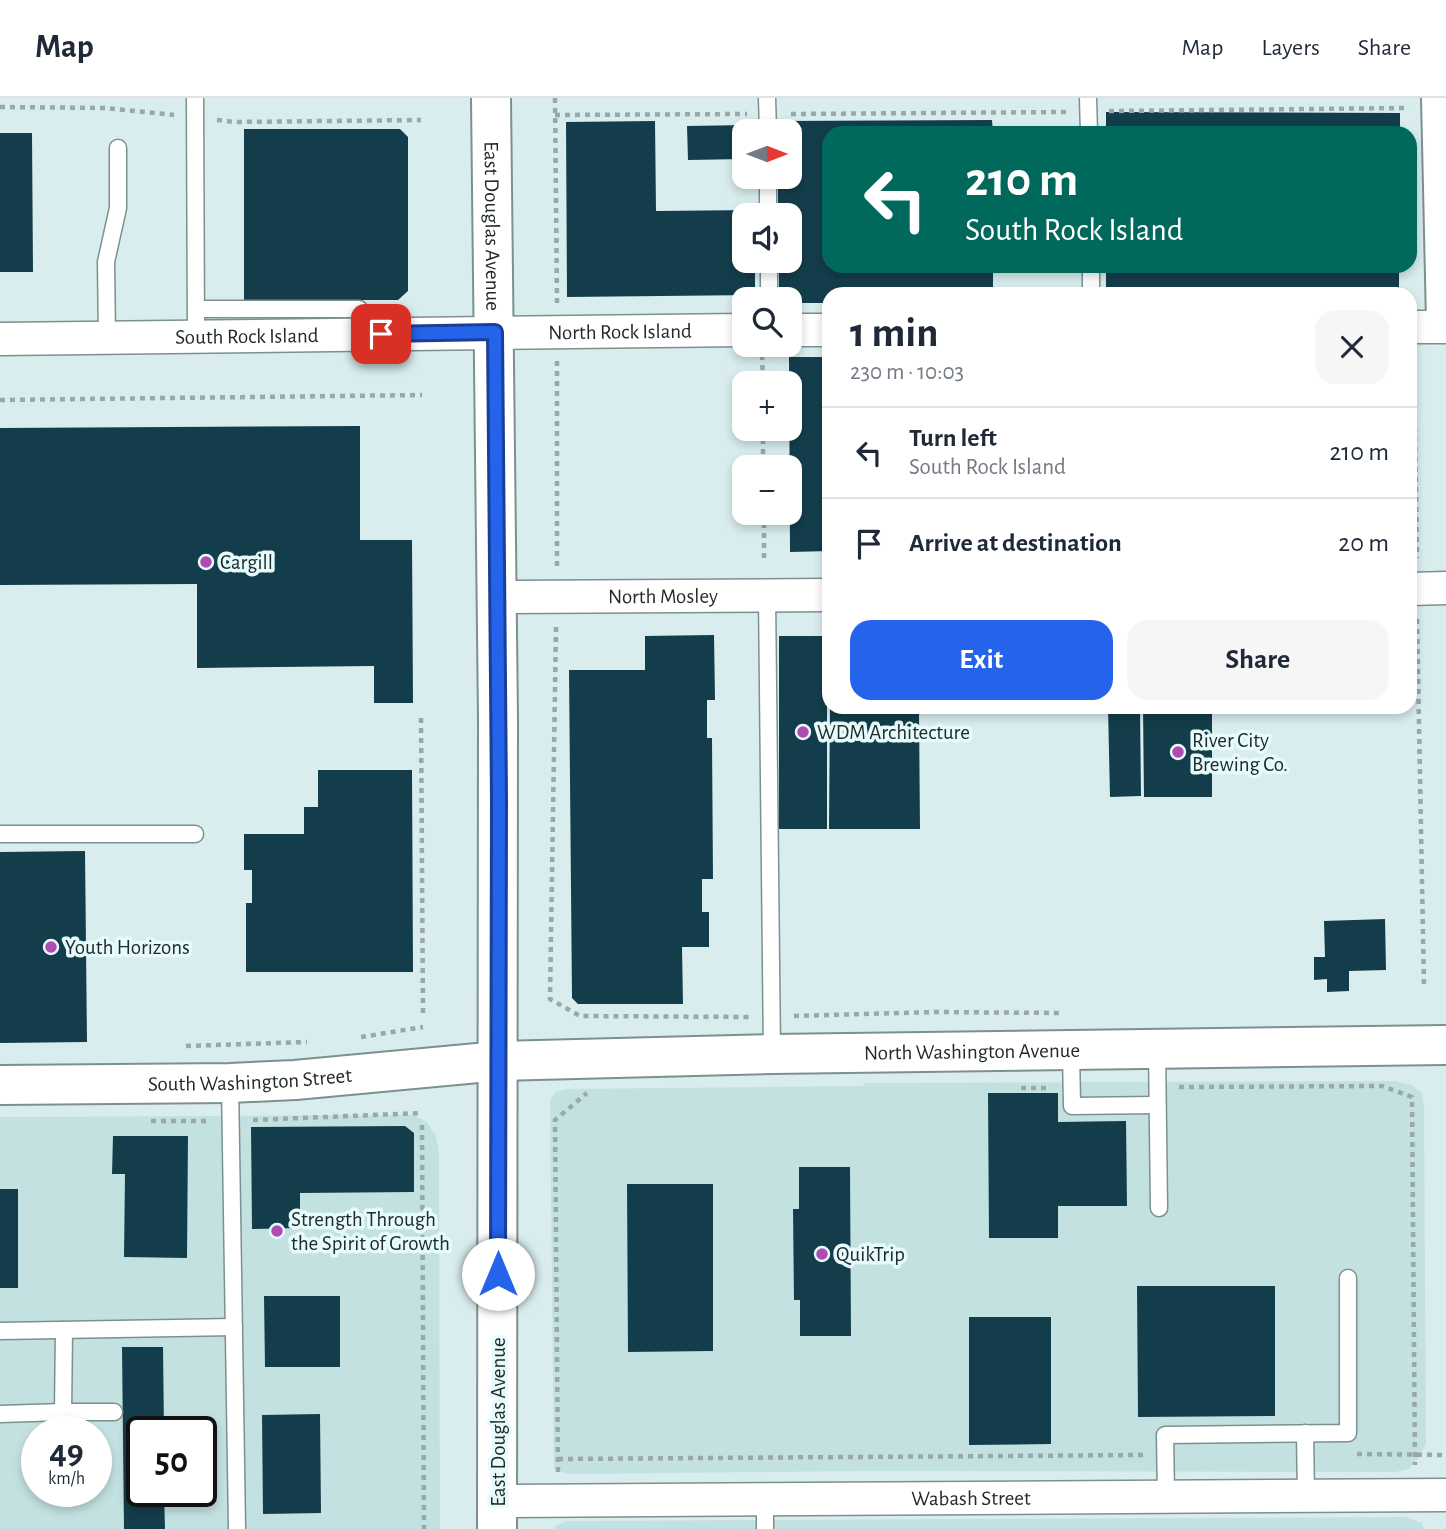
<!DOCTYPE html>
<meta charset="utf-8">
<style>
body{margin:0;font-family:"Alegreya Sans",sans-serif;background:#f6f6f7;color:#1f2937;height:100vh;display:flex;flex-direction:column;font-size:26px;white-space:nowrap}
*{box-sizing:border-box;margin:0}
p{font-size:23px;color:#747a83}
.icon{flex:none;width:38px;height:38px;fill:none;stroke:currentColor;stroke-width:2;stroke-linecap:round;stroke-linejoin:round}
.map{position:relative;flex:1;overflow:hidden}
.drawer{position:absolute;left:822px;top:189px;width:595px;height:427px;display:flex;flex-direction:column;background:#fff;border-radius:21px;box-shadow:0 4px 10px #0003}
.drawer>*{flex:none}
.hud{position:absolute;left:822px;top:28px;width:595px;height:147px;border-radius:21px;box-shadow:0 4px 10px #0003;background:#00695c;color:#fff;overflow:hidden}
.needle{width:46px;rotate:90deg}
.tools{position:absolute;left:732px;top:21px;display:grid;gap:14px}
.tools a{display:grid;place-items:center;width:70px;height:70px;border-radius:14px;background:#fff;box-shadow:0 4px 10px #0003;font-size:35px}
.speed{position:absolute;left:21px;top:1318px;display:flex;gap:14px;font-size:35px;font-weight:700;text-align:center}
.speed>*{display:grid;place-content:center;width:91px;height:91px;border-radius:50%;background:#fff;box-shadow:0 4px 10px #0003;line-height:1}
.speed small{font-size:18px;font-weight:400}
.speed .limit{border:4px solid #111;border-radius:10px;background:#fff;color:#111}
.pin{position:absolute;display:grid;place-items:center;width:60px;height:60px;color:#fff;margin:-30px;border-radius:14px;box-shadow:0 4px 10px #0006}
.me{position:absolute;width:77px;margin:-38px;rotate:0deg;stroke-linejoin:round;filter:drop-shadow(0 0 5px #0008)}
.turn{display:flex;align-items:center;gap:24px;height:147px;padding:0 28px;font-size:32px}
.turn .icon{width:91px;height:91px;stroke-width:2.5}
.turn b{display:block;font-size:49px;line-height:60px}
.round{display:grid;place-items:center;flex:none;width:74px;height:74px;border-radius:21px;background:#f6f6f7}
.head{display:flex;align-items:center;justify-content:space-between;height:119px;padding:0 28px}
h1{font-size:42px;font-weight:700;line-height:52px}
.cta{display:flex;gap:14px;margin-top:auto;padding:14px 28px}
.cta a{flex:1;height:80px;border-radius:21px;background:#2563eb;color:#fff;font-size:28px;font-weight:700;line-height:80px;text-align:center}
.cta a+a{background:#f6f6f7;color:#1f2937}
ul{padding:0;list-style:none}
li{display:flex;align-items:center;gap:21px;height:91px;padding:0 28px;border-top:2px solid #e0e1e3}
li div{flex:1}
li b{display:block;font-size:26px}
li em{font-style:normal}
header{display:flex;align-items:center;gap:42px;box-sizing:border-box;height:98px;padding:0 35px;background:#fff;border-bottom:2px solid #e0e1e3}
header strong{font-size:33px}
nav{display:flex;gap:38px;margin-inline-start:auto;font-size:24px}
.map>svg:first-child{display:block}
.built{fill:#c4e1e1;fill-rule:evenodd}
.building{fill:#143d4b}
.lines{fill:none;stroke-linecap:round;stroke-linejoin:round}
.service-casing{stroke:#7d9090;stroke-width:19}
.minor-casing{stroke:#7d9090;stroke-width:35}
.tertiary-casing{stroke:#7d9090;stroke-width:42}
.secondary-casing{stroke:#7d9090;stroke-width:42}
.path{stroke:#99a8a9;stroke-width:4.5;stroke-dasharray:5 5;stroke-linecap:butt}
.service{stroke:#fff;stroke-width:16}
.minor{stroke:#fff;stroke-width:32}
.tertiary{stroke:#fff;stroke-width:38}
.secondary{stroke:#fff;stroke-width:38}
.route-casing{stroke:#184099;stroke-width:18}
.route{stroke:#2563eb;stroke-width:12}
.poi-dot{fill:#ae4cb4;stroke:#e6fbfb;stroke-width:2.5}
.labels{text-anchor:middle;stroke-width:7;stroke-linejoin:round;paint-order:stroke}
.street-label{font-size:21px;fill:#232a2b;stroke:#e6fbfb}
.poi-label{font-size:21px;fill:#232a2b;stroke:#e6fbfb;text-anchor:start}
</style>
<header>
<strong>Map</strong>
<nav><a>Map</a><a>Layers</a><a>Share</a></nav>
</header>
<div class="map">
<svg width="1446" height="1431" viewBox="0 0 1446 1431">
<rect width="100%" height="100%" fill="#d9edee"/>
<g class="built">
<path d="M1394 983 1412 987 1422 995 1424 1008 1426 1346 1418 1361 1407 1372 1394 1374 870 1373 567 1376 554 1370 550 1003 556 994 569 991 865 988 862 985Z"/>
<path d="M413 1017 427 1024 436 1038 439 1056 440 1431H0V1019ZM37 1334H96V1393H37ZM142 1334H201V1393H142Z"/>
<path d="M1406 1419 1422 1425 1424 1431H554L556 1427 568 1423Z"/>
</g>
<g class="building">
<path d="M1106 14 1400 15V35H1106Z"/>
<path d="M992 22 993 35H830V168H993V196H830V205H789V201H779V163H789V117H778V79H789V33H778V23Z"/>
<path d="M655 23 656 113 755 112V117H744V163H755V197L567 199 566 24Z"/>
<path d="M748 27V33H744V61L688 62 687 28Z"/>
<path d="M244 31H400L408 39V193L398 202H244Z"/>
<path d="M0 35H32L33 174H0Z"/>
<rect x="1106" y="168" width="293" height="28"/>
<path d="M789 259H830V453L790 454Z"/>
<path d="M360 328V442H412L413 605H374V568L197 570V486L0 487V330Z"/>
<path d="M714 537 715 602H707V640H712L713 781H702V814H709V849H682L683 906H578L572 900 569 572H645V538Z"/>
<rect x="779" y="538" width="48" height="193"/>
<path d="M830 609H881V612L919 613 920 731H829Z"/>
<path d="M1108 609H1140L1141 698 1110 699Z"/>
<path d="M1143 609H1212V699H1144Z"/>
<path d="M318 672H412L413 874H246V805H252V772H244V736H304V709H318Z"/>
<path d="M85 753 87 944 0 945V754Z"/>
<path d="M1385 821 1386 872 1349 873V893L1327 894V881L1314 882V859H1325L1324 823Z"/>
<path d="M988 995H1058V1024L1126 1023 1127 1108H1058V1140H989Z"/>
<path d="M405 1028 414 1035V1094L300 1095V1130L252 1131 251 1029Z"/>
<path d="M113 1038H188L187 1160 124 1159 125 1076H112Z"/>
<path d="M799 1069H850L851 1238H800V1202H794L793 1111H799Z"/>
<path d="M627 1086H713V1253L628 1254Z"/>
<rect x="0" y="1091" width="18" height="99"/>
<path d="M1137 1188H1275V1318L1138 1319Z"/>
<path d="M264 1198H340V1269H265Z"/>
<path d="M969 1219H1051V1346L969 1347Z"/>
<path d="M122 1249H163L164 1334H142V1393H164L165 1431H124Z"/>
<path d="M320 1316 321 1415 263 1416 262 1317Z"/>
</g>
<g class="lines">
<g class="service-casing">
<g id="service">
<path d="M195 0 196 238"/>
<path d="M767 0 768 33"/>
<path d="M1088 0 1089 35"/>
<path d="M768 79V117"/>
<path d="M769 163V201"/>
<path d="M1091 168V196"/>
<path d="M196 211H359L381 236"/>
<path d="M107 239 106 164 118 110V50"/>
<path d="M767 497 772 956"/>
<path d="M0 736H195"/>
<path d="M1157 951 1159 1110"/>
<path d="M1071 952 1072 1008 1157 1007"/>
<path d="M230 985 237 1431"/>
<path d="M64 1232 63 1314H114"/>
<path d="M0 1233 234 1229"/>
<path d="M0 1316 63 1314"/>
<path d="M1305 1335 1306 1398"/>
<path d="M1166 1398 1165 1337 1348 1335V1180"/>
<path d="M765 1401V1431"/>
</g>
</g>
<g class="minor-casing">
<g id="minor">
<path d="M1410 229H1446"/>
<path d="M789 232H830"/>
<path id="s1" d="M0 241 744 232"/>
<path d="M1410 491 1446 490"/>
<path id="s2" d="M497 499 830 497"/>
<path id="s3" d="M497 1403 1446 1397"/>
</g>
</g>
<g class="tertiary-casing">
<path id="tertiary" d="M1441 0 1446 224"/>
</g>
<g class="secondary-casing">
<g id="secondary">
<path id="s4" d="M491 0 498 622 497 1431"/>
<path id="s5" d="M0 987 230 985 295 982 499 963 772 956 1446 947"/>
</g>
</g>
<g class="path">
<path d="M555 0 557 206"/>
<path d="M0 9 106 10 174 17"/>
<path d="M1109 13 1409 10"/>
<path d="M791 16 1066 14"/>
<path d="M555 17 747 16"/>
<path d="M217 22 235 24 421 22"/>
<path d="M762 257 763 285"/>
<path d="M1414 259 1417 460"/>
<path d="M0 302 422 297"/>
<path d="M763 331V369"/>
<path d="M764 415V465"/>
<path d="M557 468V263"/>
<path d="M1417 521 1424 888"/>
<path d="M556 529 550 901 580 918 750 919"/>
<path d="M421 620 423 916"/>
<path d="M794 918 935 914 1061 915"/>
<path d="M361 939 423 929"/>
<path d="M186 948 307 944"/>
<path d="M1179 989 1382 988 1412 999 1415 1367"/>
<path d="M1021 990H1051"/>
<path d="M253 1022 422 1015"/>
<path d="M151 1023H209"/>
<path d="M422 1027 424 1431"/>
<path d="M1357 1356 1446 1357"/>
<path d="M558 1361 1145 1357"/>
<path d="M558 1374 555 1022 587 995"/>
</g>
<use href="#service" class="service"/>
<use href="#minor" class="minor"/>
<use href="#tertiary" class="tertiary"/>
<use href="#secondary" class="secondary"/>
</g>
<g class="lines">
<g class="route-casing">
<path id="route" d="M381 236 495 234 499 702 498 1176"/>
</g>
<use href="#route" class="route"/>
</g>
<g class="poi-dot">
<circle cx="206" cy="464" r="7"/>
<circle cx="803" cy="634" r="7"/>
<circle cx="1178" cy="654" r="7"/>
<circle cx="51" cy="849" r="7"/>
<circle cx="277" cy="1133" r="7"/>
<circle cx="822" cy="1156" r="7"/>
</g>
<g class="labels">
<g class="street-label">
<text dy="7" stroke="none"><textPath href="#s4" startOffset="128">East Douglas Avenue</textPath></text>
<text dy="7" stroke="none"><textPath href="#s1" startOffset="620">North Rock Island</textPath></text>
<text dy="7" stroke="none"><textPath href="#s1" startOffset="247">South Rock Island</textPath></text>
<text dy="7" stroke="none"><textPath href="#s2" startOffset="166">North Mosley</textPath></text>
<text dy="7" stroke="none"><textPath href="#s5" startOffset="973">North Washington Avenue</textPath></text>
<text dy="7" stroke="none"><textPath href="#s5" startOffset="250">South Washington Street</textPath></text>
<text transform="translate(498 1324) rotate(-90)" y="7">East Douglas Avenue</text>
<text dy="7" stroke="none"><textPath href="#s3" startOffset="474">Wabash Street</textPath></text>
</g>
<g class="poi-label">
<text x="220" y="471">Cargill</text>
<text x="817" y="641">WDM Architecture</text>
<text x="1192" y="649">River City<tspan x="1192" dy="24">Brewing Co.</tspan></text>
<text x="65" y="856">Youth Horizons</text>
<text x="291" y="1128">Strength Through<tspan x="291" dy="24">the Spirit of Growth</tspan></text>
<text x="836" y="1163">QuikTrip</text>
</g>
</g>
</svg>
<div class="tools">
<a><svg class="needle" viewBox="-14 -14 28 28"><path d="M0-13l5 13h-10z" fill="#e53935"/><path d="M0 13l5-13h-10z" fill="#747a83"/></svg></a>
<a><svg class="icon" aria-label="sound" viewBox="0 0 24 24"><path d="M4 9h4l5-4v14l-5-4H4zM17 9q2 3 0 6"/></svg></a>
<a><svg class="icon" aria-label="search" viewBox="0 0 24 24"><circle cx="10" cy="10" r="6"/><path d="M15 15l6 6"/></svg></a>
<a>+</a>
<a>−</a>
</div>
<div class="speed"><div>49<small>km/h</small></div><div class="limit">50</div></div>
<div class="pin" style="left:381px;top:236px;background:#d93025"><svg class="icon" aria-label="arrive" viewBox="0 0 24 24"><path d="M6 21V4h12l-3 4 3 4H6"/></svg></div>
<svg class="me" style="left:498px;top:1176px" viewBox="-20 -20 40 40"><circle r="19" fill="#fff"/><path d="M0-13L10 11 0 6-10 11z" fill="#2563eb"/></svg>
<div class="hud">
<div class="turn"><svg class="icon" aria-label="left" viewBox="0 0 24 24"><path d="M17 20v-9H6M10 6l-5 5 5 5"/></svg><div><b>210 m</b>South Rock Island</div></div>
</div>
<section class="drawer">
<div class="head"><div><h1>1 min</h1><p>230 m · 10:03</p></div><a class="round"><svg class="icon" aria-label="close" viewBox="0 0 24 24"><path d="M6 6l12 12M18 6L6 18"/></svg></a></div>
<ul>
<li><svg class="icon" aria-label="left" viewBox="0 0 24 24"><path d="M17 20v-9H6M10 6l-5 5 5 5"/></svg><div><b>Turn left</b><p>South Rock Island</p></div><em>210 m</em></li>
<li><svg class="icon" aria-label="arrive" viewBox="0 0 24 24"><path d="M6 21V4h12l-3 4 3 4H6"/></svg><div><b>Arrive at destination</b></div><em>20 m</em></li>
</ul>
<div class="cta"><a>Exit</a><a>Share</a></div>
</section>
</div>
